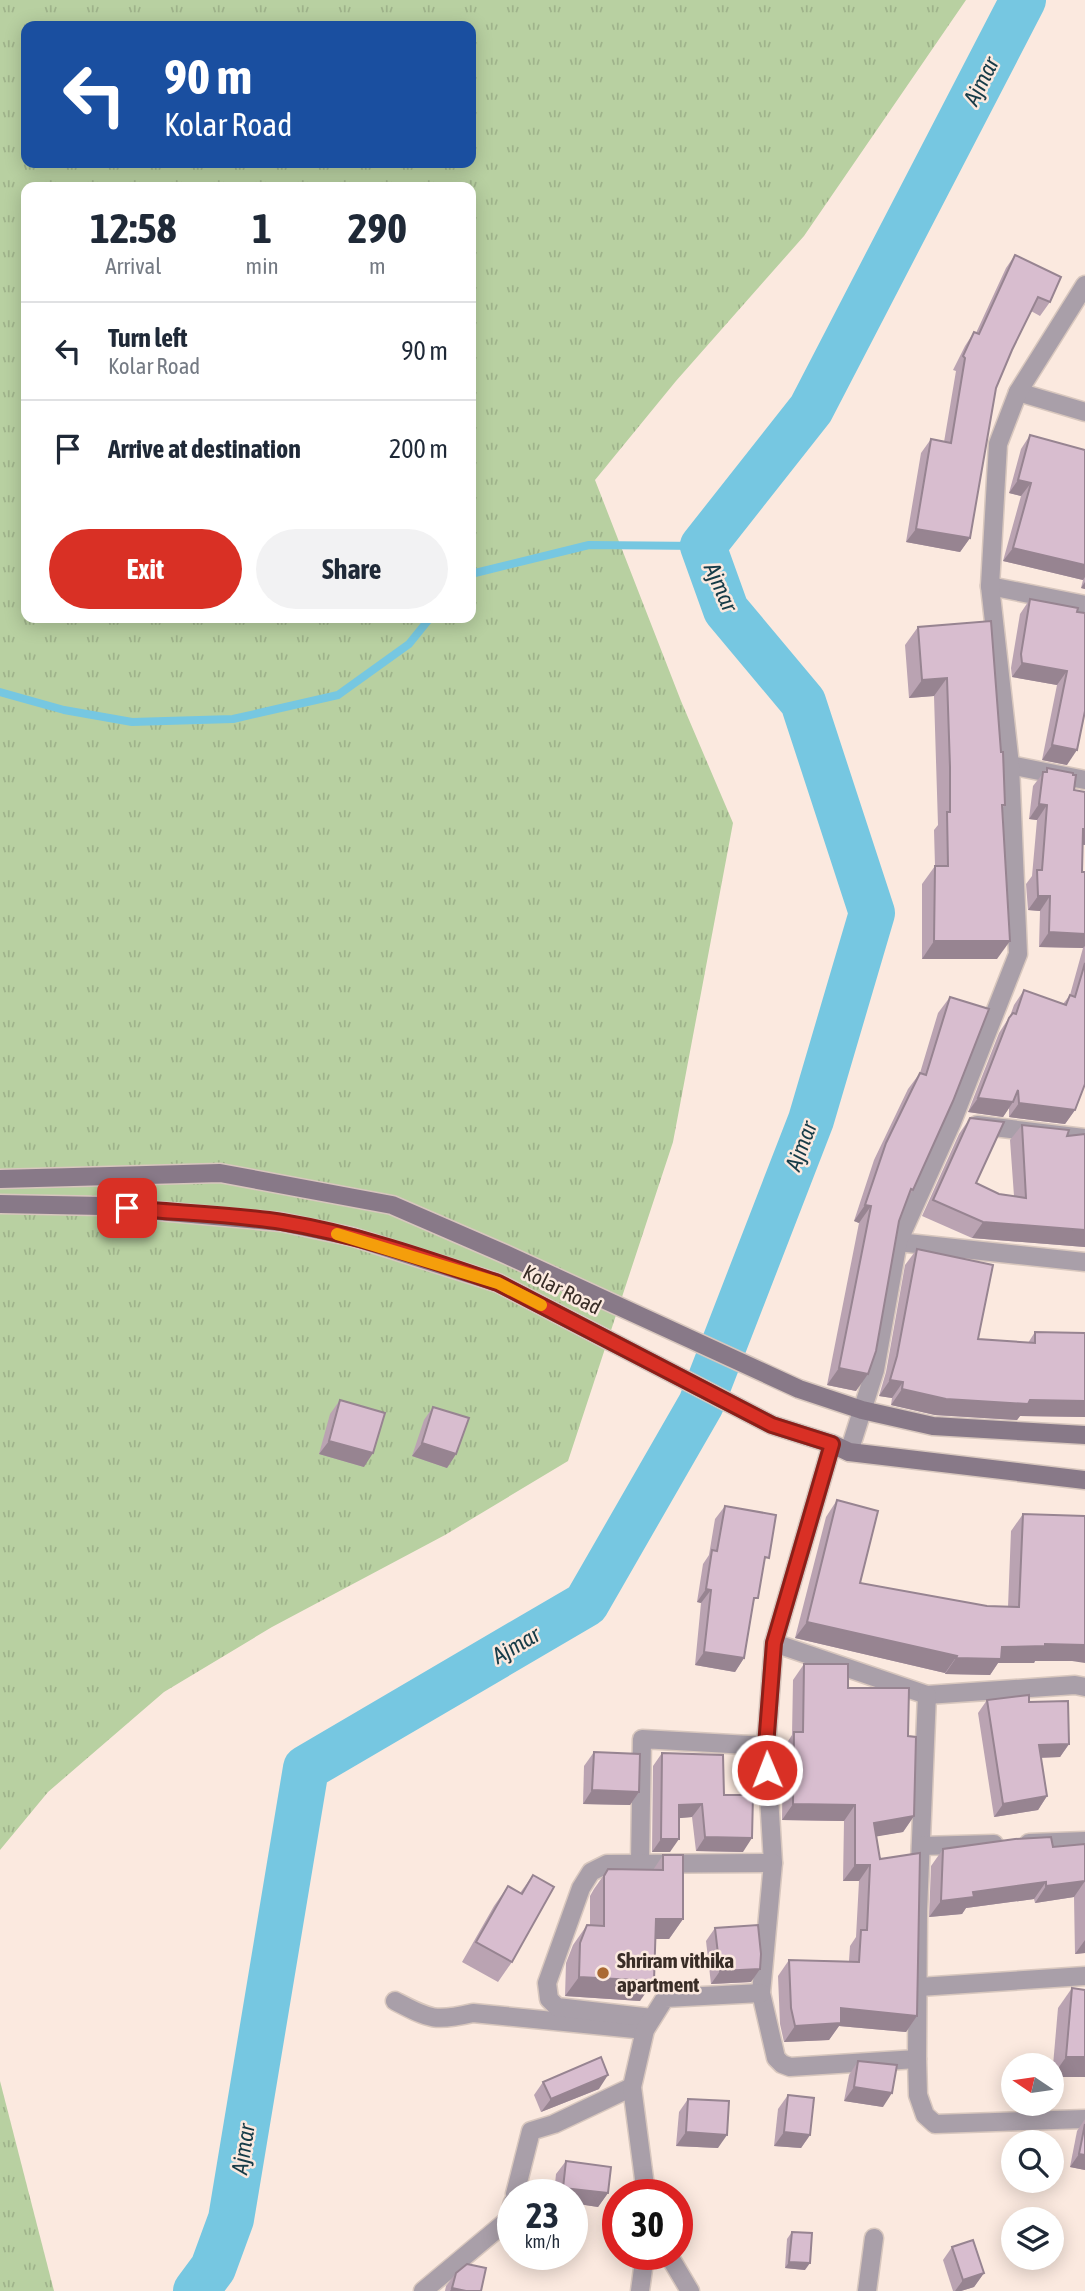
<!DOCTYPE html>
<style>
body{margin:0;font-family:"Asap Condensed",sans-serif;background:#f2f2f3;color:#1f2937;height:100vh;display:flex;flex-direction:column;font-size:26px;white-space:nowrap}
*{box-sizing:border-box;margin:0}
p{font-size:23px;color:#747a83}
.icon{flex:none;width:38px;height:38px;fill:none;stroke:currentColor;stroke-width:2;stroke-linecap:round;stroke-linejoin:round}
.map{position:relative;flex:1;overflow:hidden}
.panel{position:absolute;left:21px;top:182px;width:455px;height:441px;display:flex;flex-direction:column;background:#fff;border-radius:14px;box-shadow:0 4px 18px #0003}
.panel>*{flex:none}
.hud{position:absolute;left:21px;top:21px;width:455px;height:147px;border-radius:14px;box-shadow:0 4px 18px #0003;background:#1a4fa0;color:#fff;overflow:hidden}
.needle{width:46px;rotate:283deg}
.fabs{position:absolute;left:1001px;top:2053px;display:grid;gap:14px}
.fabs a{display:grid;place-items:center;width:63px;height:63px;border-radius:50%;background:#fff;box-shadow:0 4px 18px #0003;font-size:35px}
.speed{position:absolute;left:497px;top:2179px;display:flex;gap:14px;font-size:35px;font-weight:700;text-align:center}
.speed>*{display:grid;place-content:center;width:91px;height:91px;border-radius:50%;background:#fff;box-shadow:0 4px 18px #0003;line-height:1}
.speed small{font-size:18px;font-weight:400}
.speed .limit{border:10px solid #d22;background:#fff;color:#111}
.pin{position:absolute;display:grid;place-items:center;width:60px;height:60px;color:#fff;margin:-30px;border-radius:14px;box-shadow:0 4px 10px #0006}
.me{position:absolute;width:77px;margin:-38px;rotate:359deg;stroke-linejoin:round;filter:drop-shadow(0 0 5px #0008)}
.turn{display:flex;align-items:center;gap:24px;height:147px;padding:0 28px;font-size:32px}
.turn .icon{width:91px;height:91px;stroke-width:2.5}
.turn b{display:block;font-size:49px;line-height:60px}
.eta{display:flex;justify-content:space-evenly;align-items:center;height:119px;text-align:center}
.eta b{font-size:42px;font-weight:700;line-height:49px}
.button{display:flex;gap:14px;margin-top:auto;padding:14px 28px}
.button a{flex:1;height:80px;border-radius:42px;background:#d93025;color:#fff;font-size:28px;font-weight:700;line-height:80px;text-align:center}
.button a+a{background:#f2f2f3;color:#1f2937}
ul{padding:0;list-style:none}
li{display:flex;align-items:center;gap:21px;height:98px;padding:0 28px;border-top:2px solid #e0e1e3}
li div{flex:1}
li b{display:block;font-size:26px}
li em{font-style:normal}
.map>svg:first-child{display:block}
.grass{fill:url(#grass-tufts);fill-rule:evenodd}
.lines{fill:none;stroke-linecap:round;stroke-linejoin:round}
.stream{stroke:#76c7e1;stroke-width:8}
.river{stroke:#76c7e1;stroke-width:46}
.minor-casing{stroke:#d8c7be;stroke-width:21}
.secondary-casing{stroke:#d8c7be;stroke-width:21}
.minor{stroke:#a99fa9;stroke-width:18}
.secondary{stroke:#887988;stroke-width:18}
.wall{fill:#baa3b2}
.shaded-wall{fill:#978491}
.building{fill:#d8bdcf;stroke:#978491;stroke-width:2}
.route-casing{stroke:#8d1f18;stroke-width:18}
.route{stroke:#d93025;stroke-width:12}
.slow{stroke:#f59e0b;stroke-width:12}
.poi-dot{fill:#aa6933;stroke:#fbe9df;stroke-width:2.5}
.labels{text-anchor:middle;stroke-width:5;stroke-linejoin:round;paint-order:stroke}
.street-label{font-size:21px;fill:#392d27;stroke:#fbe9df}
.poi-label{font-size:21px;font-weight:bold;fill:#392d27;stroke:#fbe9df;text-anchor:start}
.water-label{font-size:23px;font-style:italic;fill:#163b47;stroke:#fbe9df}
</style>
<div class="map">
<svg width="1085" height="2291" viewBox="0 0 1085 2291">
<defs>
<pattern id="grass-tufts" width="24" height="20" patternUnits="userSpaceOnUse" patternTransform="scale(1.75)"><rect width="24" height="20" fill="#b8d0a1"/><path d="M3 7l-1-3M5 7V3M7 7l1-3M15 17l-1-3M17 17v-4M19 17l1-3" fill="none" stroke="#9fb38b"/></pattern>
</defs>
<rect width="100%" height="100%" fill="#fbe9df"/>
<g class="grass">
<path d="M0 0H966L804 236 676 381 595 480 681 701 733 823 673 1142 568 1461 445 1535 272 1627 164 1692 48 1792 0 1850ZM26 26H471V163H26ZM26 187H471V618H26Z"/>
<path d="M0 2081 54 2291H0Z"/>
</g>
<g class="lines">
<g class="stream">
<path d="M471 574 589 545 703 546"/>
<path d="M0 692 64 710 132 722 233 719 338 695 409 644 430 618"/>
</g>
<path class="river" d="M196 2291 213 2268 231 2219 306 1768 586 1604 701 1404 811 1120 872 913 803 702 726 610 703 546 811 409 1023 0"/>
<g class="minor-casing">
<g id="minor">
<path d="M1018 392 1085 412"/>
<path d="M990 586 1085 605"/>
<path d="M1010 765 1085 780"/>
<path d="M977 1125 1085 1138"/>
<path d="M898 1242 1085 1262"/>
<path d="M832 1444 774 1643 766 1746 773 1863 761 1993 776 2058 782 2064 790 2067 917 2059"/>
<path d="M849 1452 875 1370 898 1242 952 1122 1018 954 1010 765 990 586 998 444 1018 392 1085 285"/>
<path d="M774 1643 927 1695 1075 1685 1085 1687"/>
<path d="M927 1695 918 1911 917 2059 918 2095 925 2115 935 2124 1085 2119"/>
<path d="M1029 1843 1085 1841"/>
<path d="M921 1846 994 1844"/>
<path d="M640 1862 642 1739 766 1746"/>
<path d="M919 1987 1085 1976"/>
<path d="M395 2001C430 2019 434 2022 473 2013L645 2030"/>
<path d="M652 2018 557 2007 549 1999 547 1983 581 1888 591 1872 607 1864 773 1863"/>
<path d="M515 2194 531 2131 554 2124 632 2087"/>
<path d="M646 2194 632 2087 645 2030 665 1998 761 1993"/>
<path d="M668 2254 690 2291"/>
<path d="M423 2291 508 2220 513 2202"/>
<path d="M640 2291 645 2254"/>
<path d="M867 2291 874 2238"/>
</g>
</g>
<g class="secondary-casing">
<g id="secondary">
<path d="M0 1179 220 1173 392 1205 505 1254 799 1389 862 1410 933 1426 1085 1435"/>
<path d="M0 1204 102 1206 281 1222 353 1237 498 1283 772 1425 832 1444 849 1452 1085 1480"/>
</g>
</g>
<use href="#minor" class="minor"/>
<use href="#secondary" class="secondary"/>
</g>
<g class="wall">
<path d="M1015 255 1050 302 1040 316 1031 311 1012 350 996 388 970 538 960 552 906 542 921 453 931 439 944 442 956 371 953 370 965 346 974 332 976 333 1006 268Z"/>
<path d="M1030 435 1085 450V589L1081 588 1083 580 1003 561 1021 496 1009 493 1021 449Z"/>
<path d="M1030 599 1078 608 1067 765 1042 760 1057 685 1012 677 1011 668 1020 614Z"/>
<path d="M991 621 1005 805 1002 809 997 959H922V884L935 866 934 830 938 825 934 696 909 698 905 645 918 627Z"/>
<path d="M1047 768 1074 790 1085 792V845H1083L1082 872H1085V1084L1075 1110 1065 1124 1009 1117V1108L1003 1117 968 1112 999 1033 1010 1016 1014 1005 1024 990 1063 1004 1070 995 1083 948 1039 947 1040 911 1028 910 1026 884 1032 876 1037 820 1029 819 1033 786Z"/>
<path d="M950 997 913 1190 908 1197 899 1221 856 1391 827 1385 859 1223 854 1221 874 1160 908 1089 920 1073 938 1013Z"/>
<path d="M970 1118 976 1183 999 1194 1014 1196 1010 1140 1022 1125 1067 1136 1085 1134V1247L972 1238 922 1216 959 1134Z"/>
<path d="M917 1249 978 1339 1028 1343 1035 1332 1085 1333V1417L1020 1416 1017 1420 935 1415 891 1405 892 1398 879 1396 886 1372 905 1265Z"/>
<path d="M340 1400 364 1467 319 1454 330 1414Z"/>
<path d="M433 1407 456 1454 447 1468 412 1456 424 1420Z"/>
<path d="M837 1500 860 1583 987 1606 1008 1607 1011 1531 1023 1514 1072 1661H1035L1034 1663H998L990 1675 945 1674V1673L795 1638 826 1517Z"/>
<path d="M725 1506 764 1565 753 1605 744 1658 735 1672 695 1665 701 1603 697 1602 703 1564 709 1555 715 1519Z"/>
<path d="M804 1664 848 1688 908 1736 914 1816 903 1832 876 1836 880 1859 917 2016 906 2032 839 2026 829 2040 784 2042 780 2024 778 1976 789 1960 849 1961 850 1946 856 1937 859 1881H843L844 1821 782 1820 783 1749 792 1735 793 1680Z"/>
<path d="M987 1700 1029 1702 1069 1744 1060 1757 1041 1758 1047 1796 1038 1810 994 1817 978 1713Z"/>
<path d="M594 1752 639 1792 630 1805 583 1804 584 1766Z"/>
<path d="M662 1753 724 1795 743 1852 696 1851 692 1817 679 1818 670 1852H652L653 1766Z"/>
<path d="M1085 1844V1953L1075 1954 1074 1897 1035 1903 1034 1899 966 1908 962 1914 929 1917 931 1866 943 1849 1053 1847Z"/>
<path d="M663 1855 683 1919 669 1939H655L640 2001 565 1996 566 1963 573 1945 587 1925H590V1896L594 1889 608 1869 653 1870Z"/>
<path d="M533 1875 512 1962 498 1982 462 1962 494 1906 508 1886 520 1893Z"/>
<path d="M715 1928 751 1982 711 1984 706 1941Z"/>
<path d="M1072 1988 1085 1990V2077H1052L1058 2008Z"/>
<path d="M858 2061 883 2107 844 2101 849 2075Z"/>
<path d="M543 2082 599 2089 541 2112 534 2095Z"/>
<path d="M788 2095 810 2135 801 2148 774 2146 778 2109Z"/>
<path d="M688 2099 718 2148 676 2146 679 2112Z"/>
<path d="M1085 2119V2170L1070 2167 1077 2131Z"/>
<path d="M566 2161 608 2193 598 2207 572 2203V2194H554L556 2174Z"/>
<path d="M792 2232 805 2270 785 2268 787 2239Z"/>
<path d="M952 2247 984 2273 974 2287 961 2291H953L943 2260Z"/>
<path d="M456 2273 481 2291H445L446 2286Z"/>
</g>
<g class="shaded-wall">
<path d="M1018 480 1031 483 1021 496 1009 493Z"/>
<path d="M916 529 970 538 960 552 906 542Z"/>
<path d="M1013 548 1085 565V577L1083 580 1003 561Z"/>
<path d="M1085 582V589L1081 588Z"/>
<path d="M1022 663 1067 671 1057 685 1012 677Z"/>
<path d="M947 678 934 696 909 698 922 680Z"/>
<path d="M1052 745 1077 750 1067 765 1042 760Z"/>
<path d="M1039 804 1047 805 1037 820 1029 819Z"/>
<path d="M1083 829H1085V845L1073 843Z"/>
<path d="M1038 896H1050L1040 911 1028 910Z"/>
<path d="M1049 932 1085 934V946L1083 948 1039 947Z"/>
<path d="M934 941H1010L997 959H922Z"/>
<path d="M978 1098 1013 1102 1003 1117 968 1112Z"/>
<path d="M1019 1103 1075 1110 1065 1124 1009 1117Z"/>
<path d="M865 1205 871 1206 859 1223 854 1221Z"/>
<path d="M983 1222 1085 1230V1247L972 1238Z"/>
<path d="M839 1368 868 1374 856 1391 827 1385Z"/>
<path d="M890 1380 903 1382 892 1398 879 1396Z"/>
<path d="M902 1389 1030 1400 1085 1401V1417L1020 1416 1017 1420 935 1415 891 1405Z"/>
<path d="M329 1441 373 1453 364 1467 319 1454Z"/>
<path d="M422 1443 456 1454 447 1468 412 1456Z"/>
<path d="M706 1589 711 1590 701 1603 697 1602Z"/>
<path d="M807 1622 957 1656 945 1673 795 1638Z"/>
<path d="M1045 1644 1085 1645V1663L1072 1661H1035L1034 1663H998L990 1675 945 1674 956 1658 1002 1647Z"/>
<path d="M704 1652 744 1658 735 1672 695 1665Z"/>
<path d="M1069 1744 1060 1757 1030 1758 1039 1745Z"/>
<path d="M592 1790 639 1792 630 1805 583 1804Z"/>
<path d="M1047 1796 1038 1810 994 1817 1003 1804Z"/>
<path d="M702 1804 692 1817 670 1819 679 1805Z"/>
<path d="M793 1804 855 1805 844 1821 782 1820Z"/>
<path d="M914 1816 903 1832 862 1839 874 1823Z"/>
<path d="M705 1837 752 1838 743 1852 696 1851Z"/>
<path d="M661 1839H679L670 1852H652Z"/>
<path d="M855 1865H870L859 1881H843Z"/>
<path d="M1085 1881 1074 1897 1035 1903 1046 1886Z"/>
<path d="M1046 1882 1034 1899 966 1908 962 1914 929 1917 941 1901 973 1892Z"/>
<path d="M656 1919H683L669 1939H642Z"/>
<path d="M1085 1940V1953L1075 1954Z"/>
<path d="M760 1969 751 1982 711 1984 720 1971Z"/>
<path d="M579 1977 654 1981 640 2001 565 1996Z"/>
<path d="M841 2008 917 2016 906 2032 839 2026 829 2040 784 2042 795 2026Z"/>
<path d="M1066 2057H1085V2077H1052Z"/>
<path d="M608 2075 599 2089 541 2112 551 2099Z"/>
<path d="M854 2087 892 2093 883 2107 844 2101Z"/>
<path d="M686 2132 727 2135 718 2148 676 2146Z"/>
<path d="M784 2132 810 2135 801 2148 774 2146Z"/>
<path d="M1079 2154 1085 2155V2170L1070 2167Z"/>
<path d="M563 2188 608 2193 598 2207 572 2203V2194H558Z"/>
<path d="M789 2262 810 2263 805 2270 785 2268Z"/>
<path d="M984 2273 974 2287 961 2291H955L963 2280Z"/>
<path d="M452 2288 466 2291H450Z"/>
</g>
<g class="building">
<path d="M1015 255 1061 277 1050 302 1038 297 1012 350 996 388 970 538 916 529 931 439 951 443 965 358 963 356 974 332 979 334Z"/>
<path d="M1030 435 1085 450V565L1013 548 1031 483 1018 480Z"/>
<path d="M1030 599 1078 608 1077 612 1085 613V711L1077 750 1052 745 1067 671 1022 663 1021 654Z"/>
<path d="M991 621 1001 752H1003L1005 805H1002L1010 941H934L935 866H948L947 812H950V767L947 678 922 680 918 627Z"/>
<path d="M1047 768 1073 773V775H1076L1074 790 1085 792V829H1083L1082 872H1085V934L1049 932 1050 896H1038L1037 870H1042L1047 805 1039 804 1043 772H1047Z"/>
<path d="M1085 963V1084L1075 1110 1019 1103 1018 1090 1013 1102 978 1098 1009 1018 1013 1013 1016 1014 1024 990 1066 1005 1070 995 1075 997Z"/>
<path d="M950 997 989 1009 953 1101 913 1190 911 1189 899 1221 876 1351 868 1374 839 1368 871 1206 865 1205 886 1143 920 1073 926 1075Z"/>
<path d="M970 1118 1004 1122 976 1183 999 1194 1026 1198 1022 1125 1069 1130 1067 1136 1085 1134V1230L983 1222 933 1200Z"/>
<path d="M917 1249 993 1265 978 1339 1035 1343V1332L1085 1333V1401L1030 1400 1028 1404 946 1399 902 1389 903 1382 890 1380 897 1356Z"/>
<path d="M340 1400 385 1413 373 1453 329 1441Z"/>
<path d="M433 1407 469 1418 456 1454 422 1443Z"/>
<path d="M837 1500 878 1511 860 1583 987 1606 1019 1607 1023 1514 1085 1516V1645L1045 1644V1646L1002 1647 1001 1659 956 1658 957 1656 807 1622Z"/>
<path d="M725 1506 776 1515 769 1558 765 1557 758 1598H754L744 1658 704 1652 711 1590 706 1589 712 1550 717 1551Z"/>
<path d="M804 1664H848V1688H909L908 1736 916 1737 914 1816 874 1823 880 1859 920 1853 917 2016 841 2008V2023L795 2026 791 2008 789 1960 859 1962 861 1930H867L870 1865H855V1805L793 1804 794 1732H803Z"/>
<path d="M1029 1695V1702L1068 1701 1069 1744 1039 1745 1047 1796 1003 1804 987 1700Z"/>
<path d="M594 1752 640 1754 639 1792 592 1790Z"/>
<path d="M662 1753 723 1755 724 1795H753L752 1838 705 1837 702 1804 679 1805V1839H661Z"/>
<path d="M1051 1837 1053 1847 1085 1844V1881L1046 1886V1882L973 1892 974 1897 941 1901 943 1849 1015 1839Z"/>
<path d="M663 1855H683V1919H656L654 1981 579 1977 580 1943 587 1925 604 1926V1876L608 1869 663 1870Z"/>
<path d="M533 1875 554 1887 512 1962 476 1942 508 1886 522 1894Z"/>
<path d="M758 1925 761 1954 760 1969 720 1971 715 1928Z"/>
<path d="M1072 1988 1085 1990V2057H1066Z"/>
<path d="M601 2057 608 2075 551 2099 543 2082Z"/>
<path d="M858 2061 897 2065 892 2093 854 2087Z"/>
<path d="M788 2095 814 2098 810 2135 784 2132Z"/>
<path d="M688 2099 729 2101 727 2135 686 2132Z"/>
<path d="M1085 2124V2155L1079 2154Z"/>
<path d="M566 2161 611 2167 608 2193 563 2188Z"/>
<path d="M792 2232 812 2233 810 2263 789 2262Z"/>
<path d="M973 2240 984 2273 963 2280 952 2247Z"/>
<path d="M467 2264 486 2268 481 2291H466L452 2288 456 2273Z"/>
</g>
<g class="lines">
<g class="route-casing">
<path id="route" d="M127 1208C179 1213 231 1214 282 1222 356 1234 428 1259 498 1283L772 1425 832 1444 774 1643 766 1746 767 1770"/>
</g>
<use href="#route" class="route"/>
<path class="slow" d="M337 1234 498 1283 541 1305"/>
</g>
<circle class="poi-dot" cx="603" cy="1973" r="7"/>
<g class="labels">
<g class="street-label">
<text transform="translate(562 1290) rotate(27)" y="7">Kolar Road</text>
</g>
<g class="poi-label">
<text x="617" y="1968">Shriram vithika<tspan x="617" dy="24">apartment</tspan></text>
</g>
<g class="water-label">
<text transform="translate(981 81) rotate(-63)" y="8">Ajmar</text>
<text transform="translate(721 587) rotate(66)" y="8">Ajmar</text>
<text transform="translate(801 1146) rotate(-69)" y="8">Ajmar</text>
<text transform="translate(516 1645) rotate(-30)" y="8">Ajmar</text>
<text transform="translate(243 2149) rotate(-81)" y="8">Ajmar</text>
</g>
</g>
</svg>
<div class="fabs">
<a><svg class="needle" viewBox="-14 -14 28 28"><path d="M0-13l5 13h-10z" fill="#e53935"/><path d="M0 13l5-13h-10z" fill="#747a83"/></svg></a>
<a><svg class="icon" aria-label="search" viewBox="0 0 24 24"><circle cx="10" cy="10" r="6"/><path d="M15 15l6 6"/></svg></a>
<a><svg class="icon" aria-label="layers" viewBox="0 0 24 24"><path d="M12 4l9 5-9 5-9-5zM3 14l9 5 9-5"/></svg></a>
</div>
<div class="speed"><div>23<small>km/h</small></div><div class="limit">30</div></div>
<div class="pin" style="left:127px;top:1208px;background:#d93025"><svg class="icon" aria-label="arrive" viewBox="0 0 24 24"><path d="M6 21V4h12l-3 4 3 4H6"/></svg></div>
<svg class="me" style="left:767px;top:1770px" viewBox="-20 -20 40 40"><circle r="17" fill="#d93025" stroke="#fff" stroke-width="3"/><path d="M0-11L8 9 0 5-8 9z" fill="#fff"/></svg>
<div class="hud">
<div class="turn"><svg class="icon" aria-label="left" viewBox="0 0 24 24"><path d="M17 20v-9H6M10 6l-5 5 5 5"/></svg><div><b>90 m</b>Kolar Road</div></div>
</div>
<section class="panel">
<div class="eta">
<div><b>12:58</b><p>Arrival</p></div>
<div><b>1</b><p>min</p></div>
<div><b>290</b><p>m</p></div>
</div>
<ul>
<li><svg class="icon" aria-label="left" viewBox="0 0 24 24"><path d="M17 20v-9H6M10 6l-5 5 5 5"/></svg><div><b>Turn left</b><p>Kolar Road</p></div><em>90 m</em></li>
<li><svg class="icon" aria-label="arrive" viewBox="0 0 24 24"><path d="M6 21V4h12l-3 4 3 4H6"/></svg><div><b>Arrive at destination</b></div><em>200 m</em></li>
</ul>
<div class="button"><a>Exit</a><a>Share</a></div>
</section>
</div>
